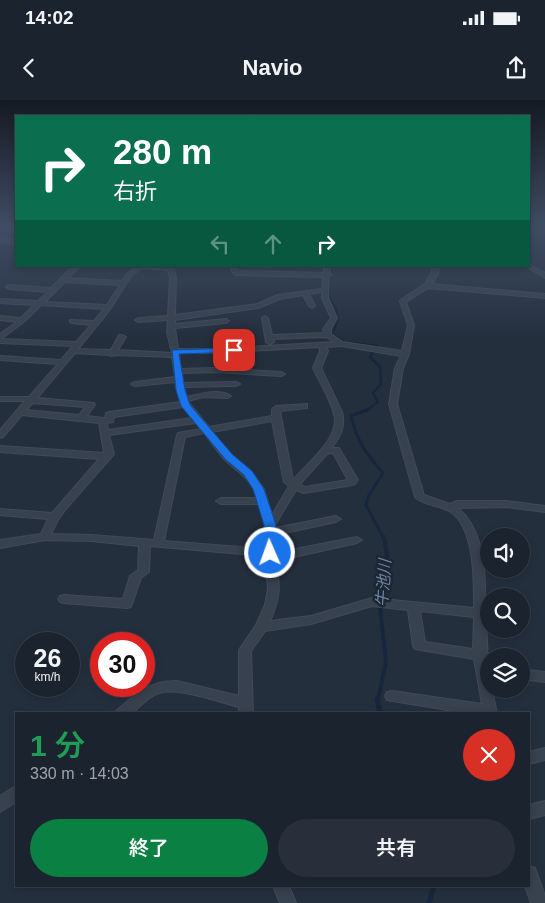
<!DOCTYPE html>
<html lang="ja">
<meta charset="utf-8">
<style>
body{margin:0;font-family:Helvetica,"Noto Sans JP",sans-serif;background:#282f3a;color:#f1f3f6;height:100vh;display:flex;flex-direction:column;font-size:19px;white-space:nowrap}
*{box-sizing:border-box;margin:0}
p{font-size:16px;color:#a0a4aa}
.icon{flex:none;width:28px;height:28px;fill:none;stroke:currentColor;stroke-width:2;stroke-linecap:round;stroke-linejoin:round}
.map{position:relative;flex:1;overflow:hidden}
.panel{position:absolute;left:15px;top:612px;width:515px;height:175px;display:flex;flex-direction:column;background:#1b232e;border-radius:0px;box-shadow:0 2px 8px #0003,0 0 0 1px #39404a}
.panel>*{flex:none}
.guide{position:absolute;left:15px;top:15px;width:515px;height:152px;border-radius:0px;box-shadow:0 2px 8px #0003,0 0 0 1px #39404a;background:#0b6e4f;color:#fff;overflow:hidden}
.tools{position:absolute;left:480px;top:428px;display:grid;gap:10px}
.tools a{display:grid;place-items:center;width:50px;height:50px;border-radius:50%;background:#1b232e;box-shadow:0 2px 8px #0003,0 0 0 1px #39404a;font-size:25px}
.speed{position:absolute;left:15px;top:532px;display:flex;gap:10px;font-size:25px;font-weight:700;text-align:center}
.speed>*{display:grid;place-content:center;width:65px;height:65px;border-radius:50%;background:#1b232e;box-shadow:0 2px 8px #0003,0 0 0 1px #39404a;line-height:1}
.speed small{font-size:12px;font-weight:400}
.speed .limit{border:8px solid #d22;background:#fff;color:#111}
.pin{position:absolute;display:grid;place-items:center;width:42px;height:42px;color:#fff;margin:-21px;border-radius:10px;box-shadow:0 2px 8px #0006}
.me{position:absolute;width:55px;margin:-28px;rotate:358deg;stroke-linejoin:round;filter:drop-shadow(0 0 4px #0008)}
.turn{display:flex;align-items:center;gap:18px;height:105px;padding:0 15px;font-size:22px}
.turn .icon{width:65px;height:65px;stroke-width:2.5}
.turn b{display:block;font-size:35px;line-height:42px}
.lanes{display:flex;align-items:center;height:48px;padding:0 15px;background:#0003;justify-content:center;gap:25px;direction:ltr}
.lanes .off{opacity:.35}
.round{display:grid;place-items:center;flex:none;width:52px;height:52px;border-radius:26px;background:#282f3a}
.overview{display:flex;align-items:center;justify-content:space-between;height:85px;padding:0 15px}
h1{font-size:30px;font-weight:600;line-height:38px;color:#1e9e55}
.button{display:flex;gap:10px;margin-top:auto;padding:10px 15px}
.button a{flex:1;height:58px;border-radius:30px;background:#0b8043;color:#fff;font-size:20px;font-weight:600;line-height:58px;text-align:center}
.button a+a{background:#282f3a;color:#f1f3f6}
.status{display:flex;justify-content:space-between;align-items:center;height:35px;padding:0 25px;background:#1b232e;direction:ltr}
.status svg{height:14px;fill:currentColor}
header{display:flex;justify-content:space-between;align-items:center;height:65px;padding:0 15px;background:#1b232e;font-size:22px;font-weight:600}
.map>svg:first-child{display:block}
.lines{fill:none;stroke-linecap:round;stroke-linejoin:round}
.stream-far4{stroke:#17263c;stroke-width:2}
.stream-far3{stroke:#17263c;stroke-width:2.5}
.stream-far2{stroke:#17263c;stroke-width:3}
.stream-far1{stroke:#17263c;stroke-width:4}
.stream{stroke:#17263c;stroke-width:5}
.minor-casing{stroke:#414a57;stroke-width:2}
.minor{fill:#38414e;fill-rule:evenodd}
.route{fill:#1a73e8;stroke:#114b97}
.labels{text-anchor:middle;stroke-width:5;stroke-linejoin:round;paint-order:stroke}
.water-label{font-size:16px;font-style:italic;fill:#6d86a8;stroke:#1d2633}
</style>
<div class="status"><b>14:02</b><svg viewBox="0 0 49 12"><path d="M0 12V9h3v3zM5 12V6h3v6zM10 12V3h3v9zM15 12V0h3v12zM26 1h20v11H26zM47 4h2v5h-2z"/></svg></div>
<header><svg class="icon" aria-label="back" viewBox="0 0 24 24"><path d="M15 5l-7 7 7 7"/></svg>Navio<svg class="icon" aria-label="share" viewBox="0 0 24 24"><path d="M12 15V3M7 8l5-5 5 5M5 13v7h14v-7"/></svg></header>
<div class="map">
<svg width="545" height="803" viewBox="0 0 545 803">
<rect width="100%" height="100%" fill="#242f3e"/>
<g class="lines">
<path class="stream-far4" d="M331 166 329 197 336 208"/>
<path class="stream-far3" d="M335 207 338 219 332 234 345 242 377 246 370 257 380 267 381 284 373 293 378 302 367 310"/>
<path class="stream-far2" d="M369 309 351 316C358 343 365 352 383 373L369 395 366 405 384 439"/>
<path class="stream-far1" d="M378 600 386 562 380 507 387 456 384 437"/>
<g class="stream">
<path d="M377 599 380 614"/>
<path d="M429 803 434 786"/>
</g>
<g class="minor-casing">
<g id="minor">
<path d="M535 127H545V131L536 128Z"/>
<path d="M0 137 16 141V145L0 141Z"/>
<path d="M529 164 545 173V178L527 167Z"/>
<path d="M73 166H80L68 178 122 181 127 174 135 168 133 166H173L176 178 175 215 257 204 278 195 322 189 323 177 236 175 233 173 230 166H236L238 171 324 173V166H330V174L331 175 329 176 328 198 337 218 331 229V234L343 242 402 251 408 225 400 201C414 188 429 189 433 166H439L438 174 432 184 545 194V198L428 188 406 202 414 225 409 254 403 268 397 304 424 395 450 404 457 401H506L545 406V412L506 407 458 408C480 426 484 459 485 486 485 495 484 505 487 513L486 516 489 589H492L497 614H471L387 600 385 596 387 592 392 591 482 604 474 559 415 549 413 546 408 510 372 506 311 524 265 531 251 551 253 614H239V607C219 602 179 587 159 593 149 596 140 606 132 614H115L117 610C137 593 149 581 177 581L239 596V550L256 525 265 505 268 489 265 456 150 446 149 472 141 478 131 507 127 508 64 503 60 502 58 499 60 496 64 495 123 499 130 476 138 470 139 446 92 441 45 440 0 448V440L41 434 48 419 0 415V409L52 413 99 359 0 352V346L104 353 99 323 22 315 3 337 0 338V330L25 301H0V297H29L58 264 0 260V256L61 260 73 246 0 243V234L17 222 0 220V216L21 218 34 205 0 203V199L38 201 48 192 9 189 6 187 9 185 51 188ZM142 168 168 170 170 178 168 216 138 218 135 220 138 222 168 220 167 232 172 253 118 250 126 237 122 235H119L111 250 78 249 111 208 131 176ZM65 182 120 185 107 205 45 202ZM322 192V198L331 218 323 229 324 233 272 235 268 218 265 216 262 218 266 242 270 244 274 242 273 239 326 237 334 242 215 249H178L175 228 226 223 229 221 226 219 175 224V220L258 208 280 199 303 195 309 206 312 208 315 206 309 194ZM41 205 104 209 94 221 70 220V222L72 223 91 225 76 242 1 239 25 221ZM342 246 401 256 395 268 389 304 415 397C424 406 440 405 451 412 475 429 474 481 474 508L372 498 311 516 270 521C281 496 280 487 276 461L357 443 362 440 357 437 275 453V435L336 422 341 419 336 416 275 428V425L296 390 304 393 352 385 355 384 358 380 339 348H332C340 336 346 327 342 312L321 268 328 251 326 247ZM319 247 320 251 313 268C320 283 330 298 334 314 341 338 307 363 293 380L280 311 307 308V304L276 306 272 309V316L209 327 189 303 188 301 203 297 227 298 231 296C220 288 199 294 187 297L184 287 236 286 240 284 236 282 183 283 182 273 214 272 281 276 285 274 281 272 214 268 181 269 179 253H215ZM75 253 109 255 112 256 115 255 172 257 175 277 135 282 131 284 135 286 175 282 180 302 109 312 106 313 105 318H103L87 316 95 305 94 303 37 298ZM33 303 85 307 79 315 26 310ZM183 307 192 318 108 330 107 323 113 322 114 317ZM272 321 284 382 289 386 272 415 264 389 251 371 231 355 212 332ZM196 323 201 329 178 333 177 335 154 440 92 435 51 434 58 420 65 410 114 354 109 335ZM204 333C211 342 217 351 224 359 238 373 251 377 257 398H221L216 401 221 404H259L265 425V449L164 441 185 337ZM333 353 348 380 305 387 300 384 327 354ZM420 511 474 517 473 549 425 542Z"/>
<path d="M521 569 545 572V582L521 579Z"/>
<path d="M545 648V660L529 664V652Z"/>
<path d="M16 686V702L0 712V696Z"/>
<path d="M545 701V715L529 719V705Z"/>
<path d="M529 766 535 768 545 796V803H531L525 786H529Z"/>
<path d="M273 786H289L296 803H280Z"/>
</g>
</g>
<use href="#minor" class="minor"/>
</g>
<linearGradient id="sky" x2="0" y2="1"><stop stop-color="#141a22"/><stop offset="0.53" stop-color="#3f4d63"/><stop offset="1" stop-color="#3f4d63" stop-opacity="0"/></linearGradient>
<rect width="545" height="239" fill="url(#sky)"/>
<path class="route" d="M234 248H237V252L179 254 185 290 190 305 232 354 252 371 264 389 276 425V453L270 457 264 453V425L253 389 244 375 225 359 181 306 176 290 172 250Z"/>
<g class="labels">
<g class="water-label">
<text transform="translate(383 483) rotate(-86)" y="6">牛池川</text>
</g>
</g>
</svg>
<div class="tools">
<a><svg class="icon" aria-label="sound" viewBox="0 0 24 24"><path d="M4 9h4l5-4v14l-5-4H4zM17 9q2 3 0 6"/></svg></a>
<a><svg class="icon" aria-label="search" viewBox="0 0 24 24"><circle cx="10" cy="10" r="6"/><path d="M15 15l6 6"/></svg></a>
<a><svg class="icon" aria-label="layers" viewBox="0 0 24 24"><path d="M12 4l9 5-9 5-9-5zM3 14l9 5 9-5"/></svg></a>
</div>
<div class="speed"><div>26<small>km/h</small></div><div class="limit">30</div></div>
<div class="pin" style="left:234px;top:250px;background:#d93025"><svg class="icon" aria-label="arrive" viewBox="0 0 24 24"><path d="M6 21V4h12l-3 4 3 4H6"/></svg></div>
<svg class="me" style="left:270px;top:453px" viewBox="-20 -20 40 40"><circle r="17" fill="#1a73e8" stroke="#fff" stroke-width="3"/><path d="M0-11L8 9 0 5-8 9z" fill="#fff"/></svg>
<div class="guide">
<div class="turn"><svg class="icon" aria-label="right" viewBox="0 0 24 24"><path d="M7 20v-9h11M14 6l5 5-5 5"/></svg><div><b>280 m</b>右折</div></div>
<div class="lanes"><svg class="icon off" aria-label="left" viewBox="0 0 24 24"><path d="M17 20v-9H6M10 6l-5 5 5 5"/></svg><svg class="icon off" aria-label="ahead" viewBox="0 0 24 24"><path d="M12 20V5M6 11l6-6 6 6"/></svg><svg class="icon" aria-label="right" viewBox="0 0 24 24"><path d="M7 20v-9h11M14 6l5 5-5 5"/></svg></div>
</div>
<section class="panel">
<div class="overview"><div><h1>1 分</h1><p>330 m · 14:03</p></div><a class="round" style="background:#d93025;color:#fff"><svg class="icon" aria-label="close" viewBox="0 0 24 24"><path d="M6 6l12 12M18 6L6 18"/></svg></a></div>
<div class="button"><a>終了</a><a>共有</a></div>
</section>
</div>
